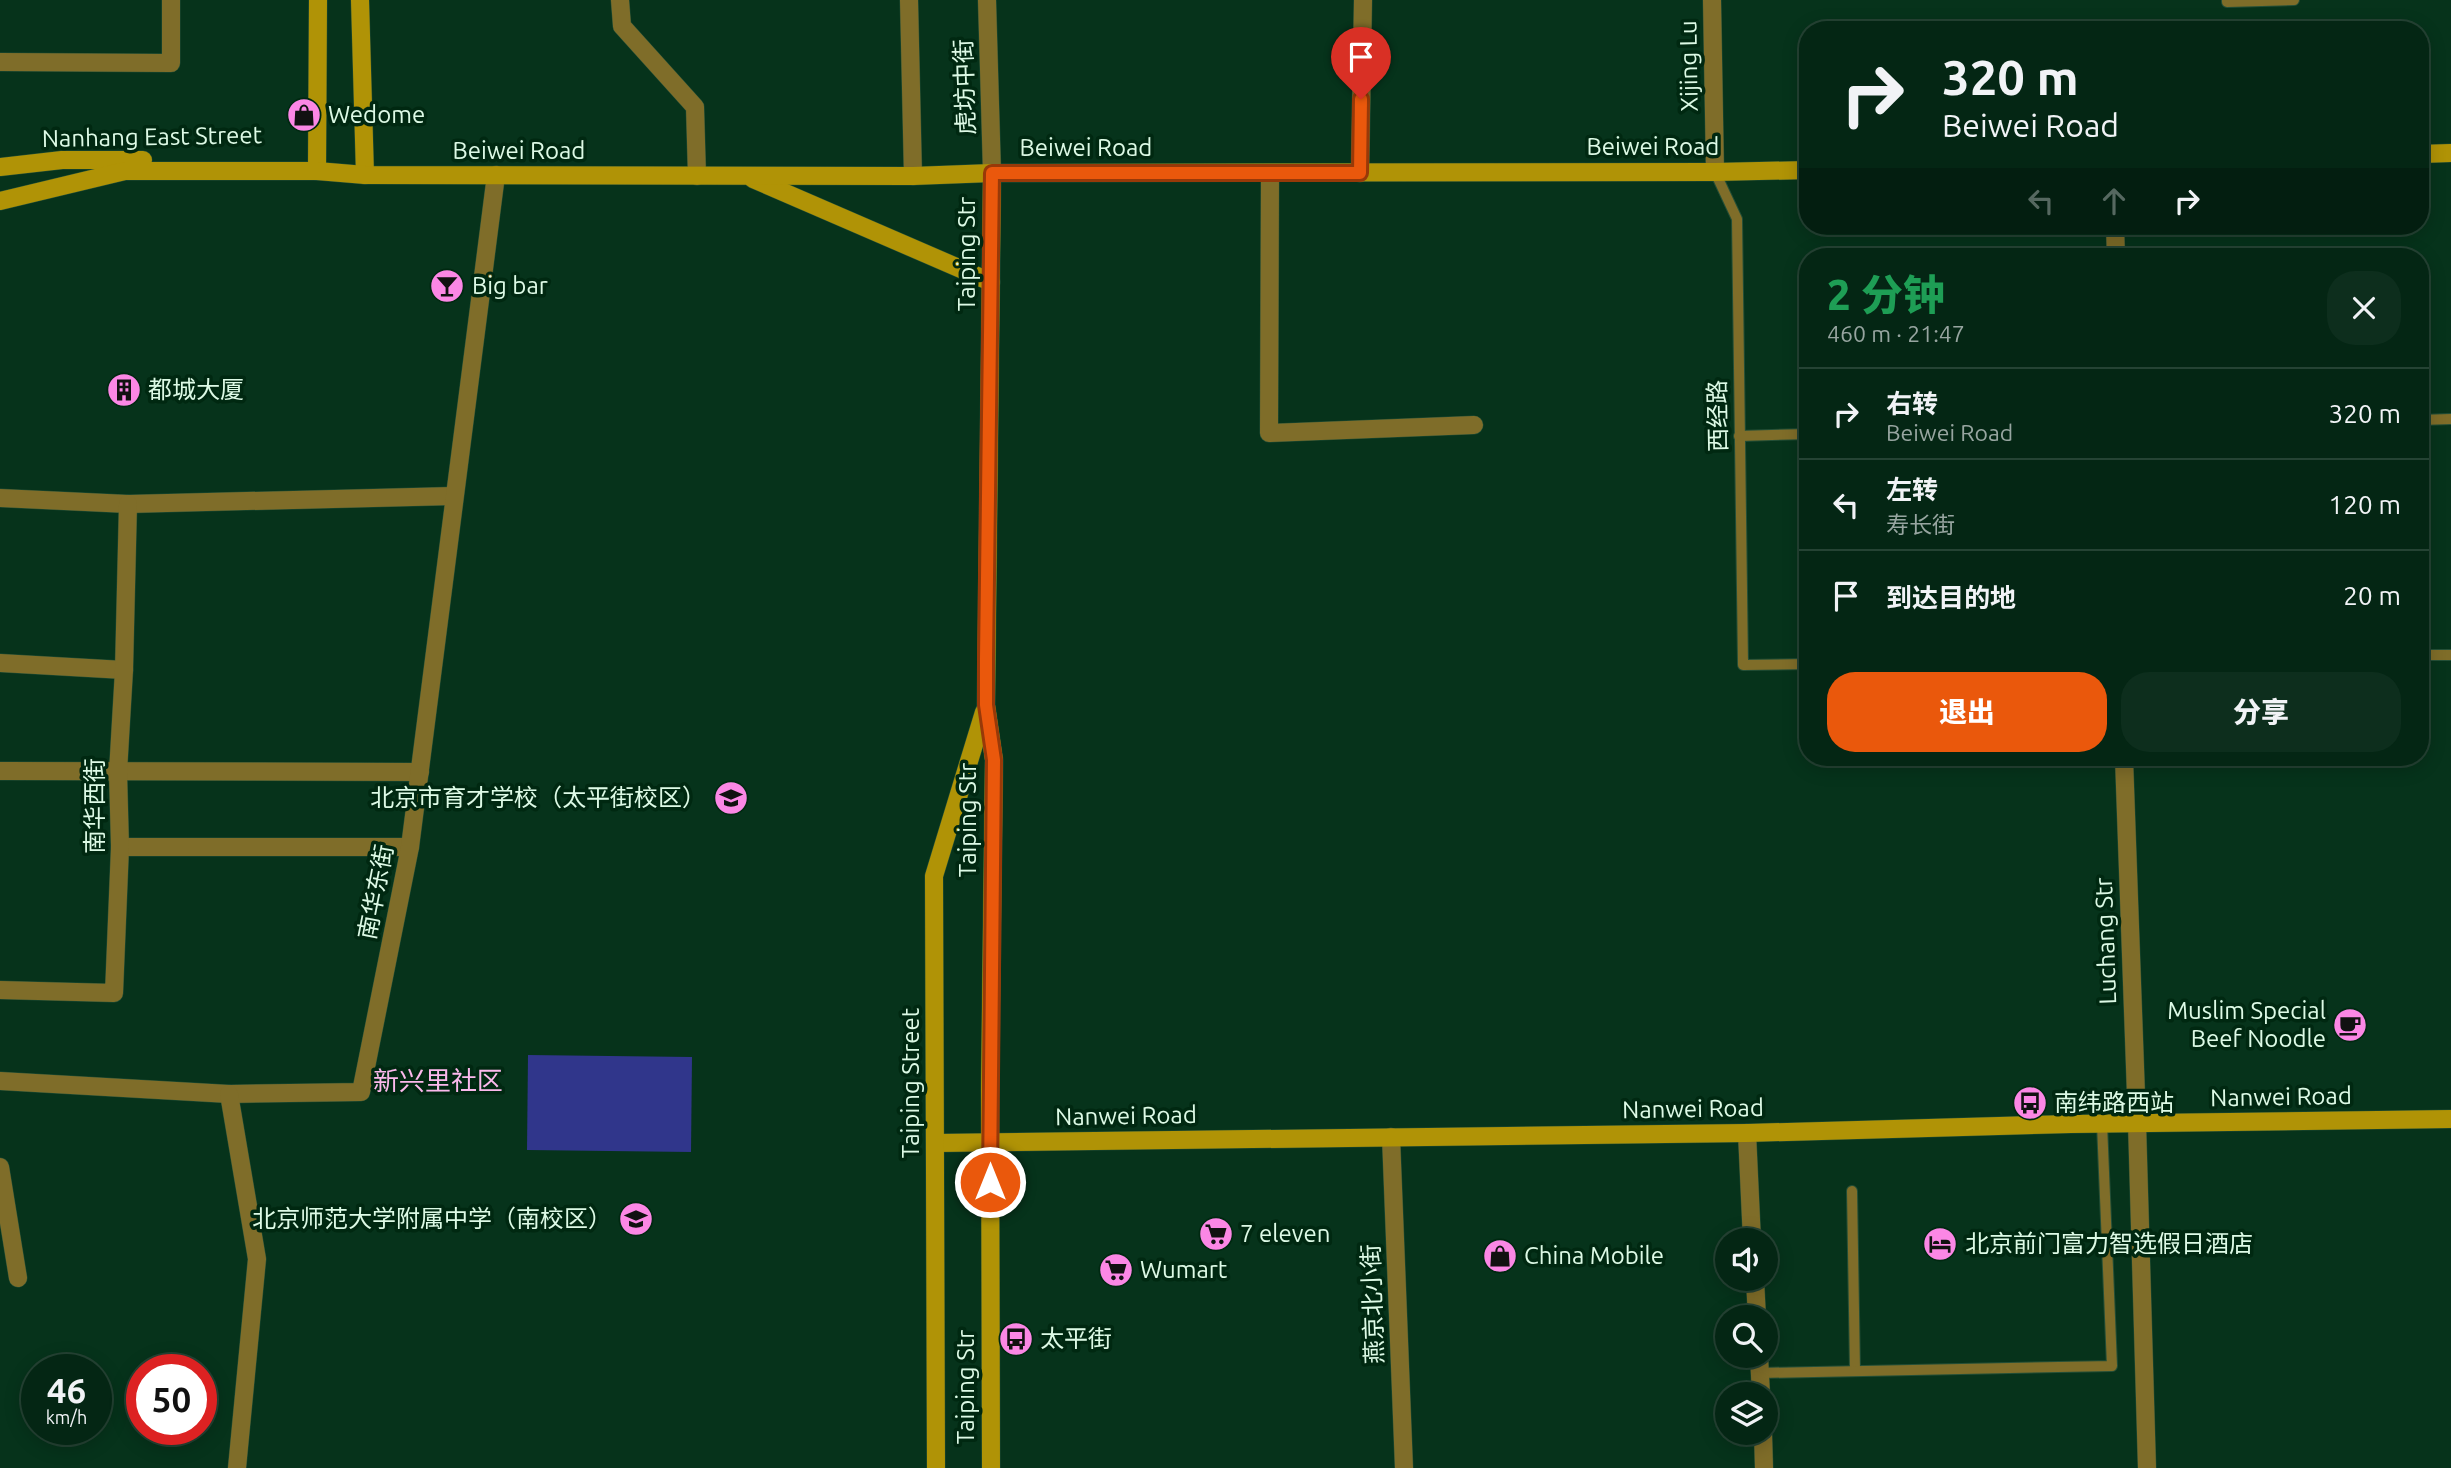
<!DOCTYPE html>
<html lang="zh">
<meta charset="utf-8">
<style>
body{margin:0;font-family:Ubuntu,"Noto Sans SC",sans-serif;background:#0d2e1d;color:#f1f3f6;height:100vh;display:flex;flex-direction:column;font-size:26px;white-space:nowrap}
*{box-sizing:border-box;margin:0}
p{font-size:23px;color:#97a5a0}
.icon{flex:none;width:38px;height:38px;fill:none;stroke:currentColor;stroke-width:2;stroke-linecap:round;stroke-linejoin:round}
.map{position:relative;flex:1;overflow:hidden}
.sheet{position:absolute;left:1799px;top:248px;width:630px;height:518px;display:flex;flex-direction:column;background:#042614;border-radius:28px;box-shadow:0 4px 18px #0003,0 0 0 2px #254334}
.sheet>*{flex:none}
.banner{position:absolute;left:1799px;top:21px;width:630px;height:214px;border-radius:28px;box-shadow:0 4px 18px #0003,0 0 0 2px #254334;background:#042614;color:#f1f3f6;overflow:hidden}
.controls{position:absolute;left:1715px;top:1228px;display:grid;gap:14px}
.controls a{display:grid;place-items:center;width:63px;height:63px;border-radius:50%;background:#042614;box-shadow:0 4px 18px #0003,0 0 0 2px #254334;font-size:35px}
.speed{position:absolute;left:21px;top:1354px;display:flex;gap:14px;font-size:35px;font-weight:700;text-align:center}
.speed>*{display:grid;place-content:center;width:91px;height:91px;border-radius:50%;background:#042614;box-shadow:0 4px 18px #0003,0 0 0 2px #254334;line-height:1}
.speed small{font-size:18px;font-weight:400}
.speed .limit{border:10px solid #d22;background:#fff;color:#111}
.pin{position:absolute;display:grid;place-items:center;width:60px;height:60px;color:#fff;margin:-72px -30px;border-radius:50% 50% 50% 0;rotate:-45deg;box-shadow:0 0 7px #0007}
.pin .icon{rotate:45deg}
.me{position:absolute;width:77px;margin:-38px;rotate:0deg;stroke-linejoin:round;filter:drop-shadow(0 0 5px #0008)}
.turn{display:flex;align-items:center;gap:24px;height:147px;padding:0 28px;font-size:32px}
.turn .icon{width:91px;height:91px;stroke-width:2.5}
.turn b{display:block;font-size:49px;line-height:60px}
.lanes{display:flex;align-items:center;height:66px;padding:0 28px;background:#0003;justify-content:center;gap:35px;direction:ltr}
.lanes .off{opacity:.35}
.round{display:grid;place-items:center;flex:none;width:74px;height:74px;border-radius:28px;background:#0d2e1d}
.headline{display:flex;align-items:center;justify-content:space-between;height:119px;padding:0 28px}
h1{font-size:42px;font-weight:800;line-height:52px;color:#1e9e55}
.cta{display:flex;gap:14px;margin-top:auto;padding:14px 28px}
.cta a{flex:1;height:80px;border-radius:28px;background:#ea580c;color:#fff;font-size:28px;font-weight:800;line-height:80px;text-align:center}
.cta a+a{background:#0d2e1d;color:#f1f3f6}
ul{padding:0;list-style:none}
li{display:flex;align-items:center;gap:21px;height:91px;padding:0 28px;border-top:2px solid #254334}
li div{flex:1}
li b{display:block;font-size:26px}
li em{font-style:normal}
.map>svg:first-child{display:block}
.green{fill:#30368b}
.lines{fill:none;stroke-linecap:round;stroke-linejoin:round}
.lane-casing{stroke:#244f37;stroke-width:12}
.street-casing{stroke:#244f37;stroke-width:19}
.secondary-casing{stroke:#244f37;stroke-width:19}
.lane{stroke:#7f6d29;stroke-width:10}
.street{stroke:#7f6d29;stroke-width:18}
.secondary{stroke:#b09306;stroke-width:18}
.route-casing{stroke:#983908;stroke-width:18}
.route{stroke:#ea580c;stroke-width:12}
.labels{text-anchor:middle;stroke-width:7;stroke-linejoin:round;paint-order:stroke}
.street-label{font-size:24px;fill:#ddfae6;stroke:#002811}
.poi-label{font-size:24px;fill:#ddfae6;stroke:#002811;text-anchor:start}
.neighbourhood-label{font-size:26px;fill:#fbb9ec;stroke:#002811}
</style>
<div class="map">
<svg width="2451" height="1468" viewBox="0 0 2451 1468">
<rect width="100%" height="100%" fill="#06331b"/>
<path class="green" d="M528 1055 692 1057 691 1152 527 1150Z"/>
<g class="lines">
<g class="lane-casing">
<g id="lane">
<path d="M2227 0V2L2294 0"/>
<path d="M1715 172 1737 219 1743 665 1808 664"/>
<path d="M2420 420 2451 419"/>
<path d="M1739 436 1808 434"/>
<path d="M2420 655H2451"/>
<path d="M1852 1191 1855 1371"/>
<path d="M1760 1373 2112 1366 2102 1124"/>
</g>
</g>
<g class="street-casing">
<g id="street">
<path d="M620 0 622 26 695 107 697 176"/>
<path d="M909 0 913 176"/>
<path d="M987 0 992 173"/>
<path d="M1712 0 1715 172"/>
<path d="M0 62 171 63V0"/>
<path d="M1270 173 1269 433 1474 425"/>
<path d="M1360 173 1363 0"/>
<path d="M2115 226 2116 257"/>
<path d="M0 498 128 504 453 496"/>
<path d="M0 663 124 670"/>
<path d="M2124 758 2137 1123 2147 1468"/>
<path d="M0 771 420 772"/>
<path d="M120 847H410"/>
<path d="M0 990 114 993 120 847 118 772 124 670 128 504"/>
<path d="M0 1081 229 1094 361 1092 410 847 496 175"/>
<path d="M229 1094 257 1259 237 1468"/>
<path d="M1747 1133 1752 1241"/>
<path d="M1391 1137 1404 1468"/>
<path d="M0 1167 18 1278"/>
<path d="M1755 1279 1757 1318"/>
<path d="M1759 1356 1761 1395"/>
<path d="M1763 1433 1764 1468"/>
</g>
</g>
<g class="secondary-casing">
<g id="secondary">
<path d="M360 0 365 175"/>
<path d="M2420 154 2451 153"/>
<path d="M0 167 62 160H143"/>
<path d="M317 171 318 0"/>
<path d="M753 179 991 282"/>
<path d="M0 201 125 171H317L365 175 913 176 992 173 1715 172 1808 170"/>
<path d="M936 1143 1747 1133 2071 1124 2451 1119"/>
<path d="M936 1468 934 876 984 712"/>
<path d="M991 1468 990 1090 994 760 986 705 992 173"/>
</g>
</g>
<use href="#lane" class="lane"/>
<use href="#street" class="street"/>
<use href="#secondary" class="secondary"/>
</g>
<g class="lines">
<g class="route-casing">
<path id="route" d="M990 1182 994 760 986 705V659L992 173H1360L1361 99"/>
</g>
<use href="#route" class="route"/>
</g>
<defs>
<g id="shop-disc" transform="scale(1.75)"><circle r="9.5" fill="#fb87e5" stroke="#002811"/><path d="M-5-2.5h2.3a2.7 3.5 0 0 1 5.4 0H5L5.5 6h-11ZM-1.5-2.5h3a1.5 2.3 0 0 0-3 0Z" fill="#111"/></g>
<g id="bar-disc" transform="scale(1.75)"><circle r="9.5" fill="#fb87e5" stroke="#002811"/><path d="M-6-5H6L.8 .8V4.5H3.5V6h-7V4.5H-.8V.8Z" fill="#111"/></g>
<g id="building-disc" transform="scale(1.75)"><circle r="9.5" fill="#fb87e5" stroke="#002811"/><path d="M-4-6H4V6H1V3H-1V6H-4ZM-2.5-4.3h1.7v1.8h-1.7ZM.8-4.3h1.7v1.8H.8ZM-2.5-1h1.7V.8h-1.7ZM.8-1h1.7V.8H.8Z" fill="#111"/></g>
<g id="school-disc" transform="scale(1.75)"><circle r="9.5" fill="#fb87e5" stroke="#002811"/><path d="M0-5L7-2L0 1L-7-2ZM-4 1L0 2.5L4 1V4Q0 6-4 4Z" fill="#111"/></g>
<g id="cafe-disc" transform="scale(1.75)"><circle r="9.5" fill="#fb87e5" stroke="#002811"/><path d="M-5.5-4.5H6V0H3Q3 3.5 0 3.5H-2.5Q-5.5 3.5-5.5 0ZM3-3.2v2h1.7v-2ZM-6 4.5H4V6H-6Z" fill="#111"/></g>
<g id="bus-disc" transform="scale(1.75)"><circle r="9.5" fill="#fb87e5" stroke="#002811"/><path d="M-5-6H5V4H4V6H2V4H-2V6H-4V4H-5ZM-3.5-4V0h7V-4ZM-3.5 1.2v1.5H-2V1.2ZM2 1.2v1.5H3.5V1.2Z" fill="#111"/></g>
<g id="supermarket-disc" transform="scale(1.75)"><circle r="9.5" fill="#fb87e5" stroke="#002811"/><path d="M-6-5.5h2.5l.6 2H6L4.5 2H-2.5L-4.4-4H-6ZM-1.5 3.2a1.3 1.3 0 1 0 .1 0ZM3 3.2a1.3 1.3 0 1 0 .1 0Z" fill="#111"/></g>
<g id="hotel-disc" transform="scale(1.75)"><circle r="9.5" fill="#fb87e5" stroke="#002811"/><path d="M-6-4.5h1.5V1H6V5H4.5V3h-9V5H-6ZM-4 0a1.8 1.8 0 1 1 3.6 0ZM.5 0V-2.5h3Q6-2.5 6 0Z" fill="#111"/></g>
</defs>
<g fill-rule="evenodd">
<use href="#shop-disc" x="304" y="115"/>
<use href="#bar-disc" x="447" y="286"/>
<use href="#building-disc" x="124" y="390"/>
<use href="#school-disc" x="731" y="798"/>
<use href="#cafe-disc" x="2350" y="1025"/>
<use href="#bus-disc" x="2030" y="1103"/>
<use href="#school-disc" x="636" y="1219"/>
<use href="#supermarket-disc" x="1216" y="1234"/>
<use href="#hotel-disc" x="1940" y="1244"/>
<use href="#shop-disc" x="1500" y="1256"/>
<use href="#supermarket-disc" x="1116" y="1270"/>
<use href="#bus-disc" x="1016" y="1339"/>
</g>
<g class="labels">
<g class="street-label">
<text transform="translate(1689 66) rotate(-91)" y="8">Xijing Lu</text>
<text transform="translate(965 87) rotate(-92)" y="8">虎坊中街</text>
<text transform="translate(152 137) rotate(-1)" y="8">Nanhang East Street</text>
<text x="1653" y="155">Beiwei Road</text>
<text x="1086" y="156">Beiwei Road</text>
<text x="519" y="159">Beiwei Road</text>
<text transform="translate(967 254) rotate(-90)" y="8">Taiping Str</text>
<text transform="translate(1718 416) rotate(-91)" y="8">西经路</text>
<text transform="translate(95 806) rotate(-90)" y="8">南华西街</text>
<text transform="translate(968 820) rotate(-90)" y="8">Taiping Str</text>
<text transform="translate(376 892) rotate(-79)" y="8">南华东街</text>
<text transform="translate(2106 941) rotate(-92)" y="8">Luchang Str</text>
<text transform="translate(911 1083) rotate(-90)" y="8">Taiping Street</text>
<text transform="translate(2281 1097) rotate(-1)" y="8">Nanwei Road</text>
<text transform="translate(1693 1109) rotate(-1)" y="8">Nanwei Road</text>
<text transform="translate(1126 1116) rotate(-1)" y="8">Nanwei Road</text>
<text transform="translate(1373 1304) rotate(-92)" y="8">燕京北小街</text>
<text transform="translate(966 1387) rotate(-90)" y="8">Taiping Str</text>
</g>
<g class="poi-label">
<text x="328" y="123">Wedome</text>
<text x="472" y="294">Big bar</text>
<text x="148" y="398">都城大厦</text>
<text x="706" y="806" text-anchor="end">北京市育才学校（太平街校区）</text>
<text x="2326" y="1019" text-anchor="end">Muslim Special<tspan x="2326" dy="28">Beef Noodle</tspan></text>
<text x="2054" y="1111">南纬路西站</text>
<text x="612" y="1227" text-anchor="end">北京师范大学附属中学（南校区）</text>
<text x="1240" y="1242">7 eleven</text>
<text x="1965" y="1252">北京前门富力智选假日酒店</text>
<text x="1524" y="1264">China Mobile</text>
<text x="1140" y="1278">Wumart</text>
<text x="1040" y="1347">太平街</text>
</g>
<g class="neighbourhood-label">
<text x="438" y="1090">新兴里社区</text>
</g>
</g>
</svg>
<div class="controls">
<a><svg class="icon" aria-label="sound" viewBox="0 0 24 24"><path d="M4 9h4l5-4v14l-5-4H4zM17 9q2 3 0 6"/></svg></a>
<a><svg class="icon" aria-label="search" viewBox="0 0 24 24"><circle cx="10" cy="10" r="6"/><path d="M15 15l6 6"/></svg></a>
<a><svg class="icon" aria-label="layers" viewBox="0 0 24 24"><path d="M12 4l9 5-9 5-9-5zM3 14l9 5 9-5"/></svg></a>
</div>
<div class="speed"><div>46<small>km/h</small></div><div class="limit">50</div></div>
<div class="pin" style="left:1361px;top:99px;background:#d93025"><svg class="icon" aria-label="arrive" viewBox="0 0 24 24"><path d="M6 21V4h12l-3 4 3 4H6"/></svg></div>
<svg class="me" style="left:990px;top:1182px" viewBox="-20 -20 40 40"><circle r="17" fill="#ea580c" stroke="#fff" stroke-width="3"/><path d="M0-11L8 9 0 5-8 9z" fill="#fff"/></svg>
<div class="banner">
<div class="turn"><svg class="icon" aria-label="right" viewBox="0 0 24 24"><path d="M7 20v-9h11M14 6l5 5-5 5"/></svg><div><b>320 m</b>Beiwei Road</div></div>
<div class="lanes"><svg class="icon off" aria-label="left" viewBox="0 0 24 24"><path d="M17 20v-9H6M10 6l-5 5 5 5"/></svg><svg class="icon off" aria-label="ahead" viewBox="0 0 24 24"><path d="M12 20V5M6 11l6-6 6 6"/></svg><svg class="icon" aria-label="right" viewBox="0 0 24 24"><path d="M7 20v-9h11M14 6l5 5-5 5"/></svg></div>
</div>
<section class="sheet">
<div class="headline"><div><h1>2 分钟</h1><p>460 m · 21:47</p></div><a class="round"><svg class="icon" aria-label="close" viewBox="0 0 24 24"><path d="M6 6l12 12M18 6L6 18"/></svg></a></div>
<ul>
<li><svg class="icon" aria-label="right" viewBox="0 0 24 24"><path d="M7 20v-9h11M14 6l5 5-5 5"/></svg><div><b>右转</b><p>Beiwei Road</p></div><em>320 m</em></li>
<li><svg class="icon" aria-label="left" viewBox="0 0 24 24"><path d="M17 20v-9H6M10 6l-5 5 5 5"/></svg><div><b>左转</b><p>寿长街</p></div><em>120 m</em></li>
<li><svg class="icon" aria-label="arrive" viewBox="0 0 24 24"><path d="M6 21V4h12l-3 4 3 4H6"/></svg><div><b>到达目的地</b></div><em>20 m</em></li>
</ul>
<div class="cta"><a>退出</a><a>分享</a></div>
</section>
</div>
